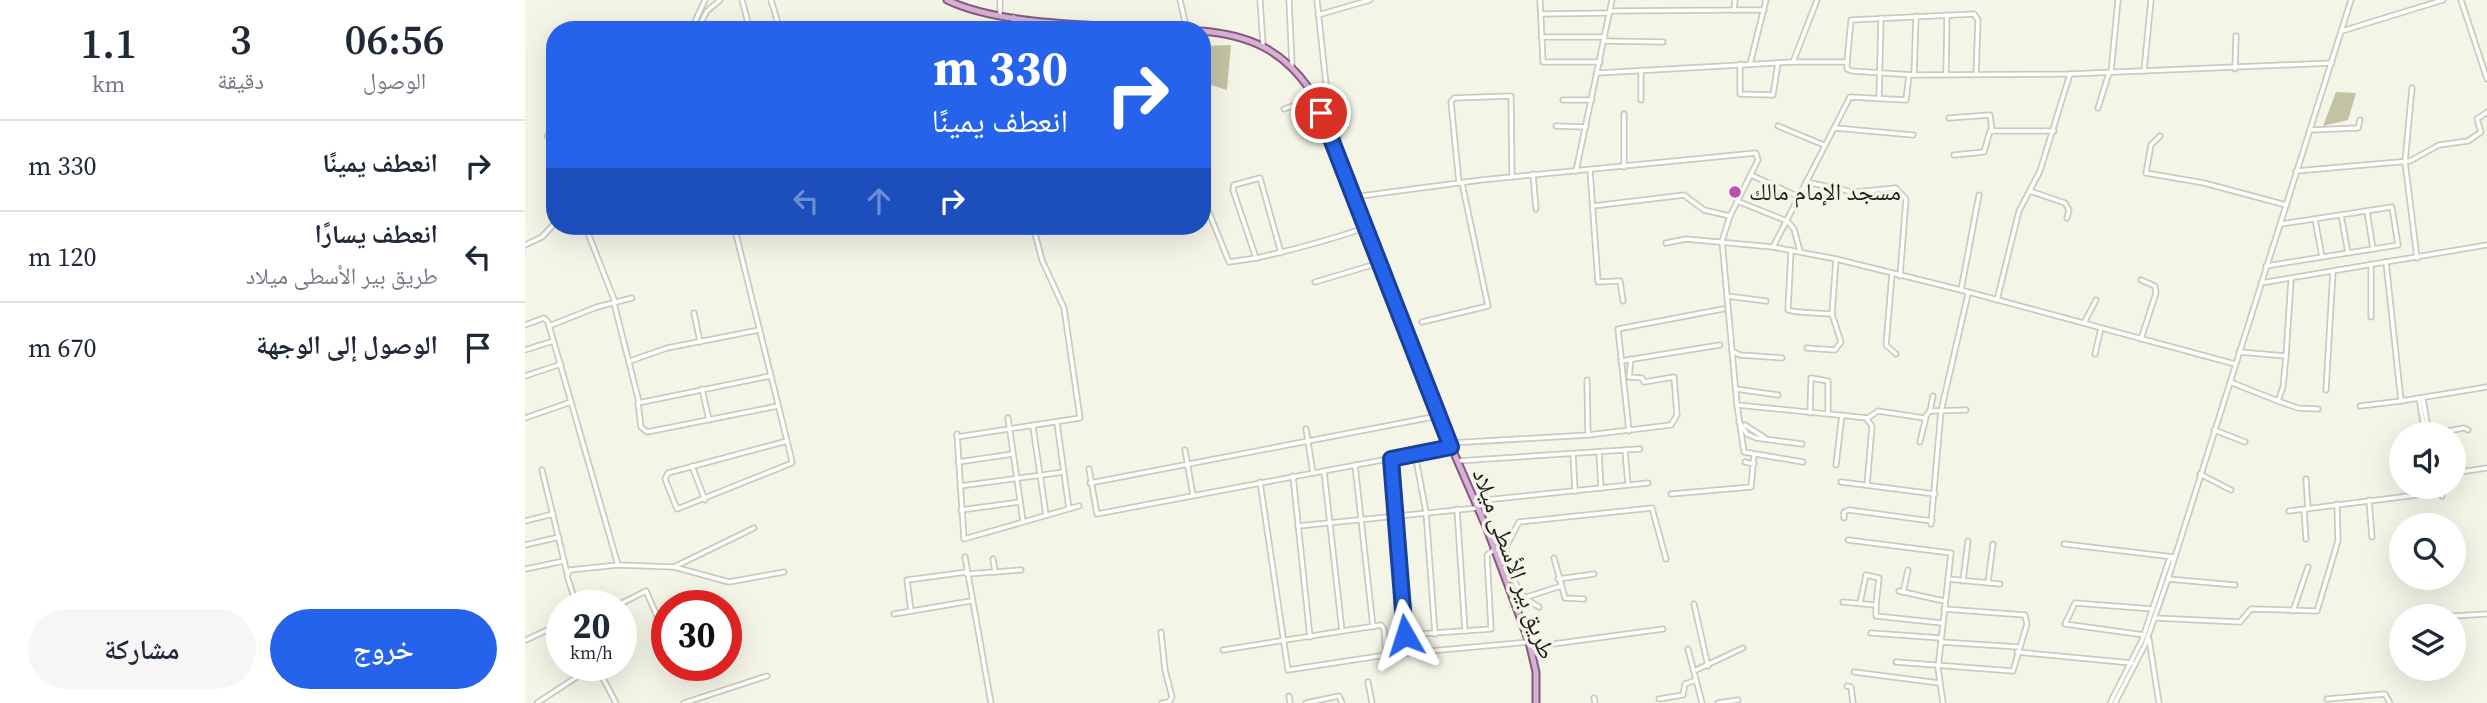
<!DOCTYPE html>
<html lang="ar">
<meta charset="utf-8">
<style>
body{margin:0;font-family:"Source Serif 4","Noto Naskh Arabic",serif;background:#f6f6f7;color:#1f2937;direction:rtl;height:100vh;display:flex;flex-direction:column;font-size:26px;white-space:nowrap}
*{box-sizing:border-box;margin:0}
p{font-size:23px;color:#747a83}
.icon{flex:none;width:38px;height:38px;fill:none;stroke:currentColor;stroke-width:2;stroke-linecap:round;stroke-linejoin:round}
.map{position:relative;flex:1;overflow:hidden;direction:ltr}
.details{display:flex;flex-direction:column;background:#fff;width:525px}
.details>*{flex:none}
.hud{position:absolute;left:21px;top:21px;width:665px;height:214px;border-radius:28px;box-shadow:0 7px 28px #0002;direction:rtl;background:#2563eb;color:#fff;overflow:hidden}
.fabs{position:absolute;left:1864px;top:422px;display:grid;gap:14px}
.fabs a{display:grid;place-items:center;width:77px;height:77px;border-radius:50%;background:#fff;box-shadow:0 7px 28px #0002;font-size:35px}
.speed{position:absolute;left:21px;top:590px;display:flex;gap:14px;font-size:35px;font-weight:700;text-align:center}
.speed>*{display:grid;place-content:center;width:91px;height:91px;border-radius:50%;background:#fff;box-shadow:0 7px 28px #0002;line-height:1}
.speed small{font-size:18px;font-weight:400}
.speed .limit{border:10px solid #d22;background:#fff;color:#111}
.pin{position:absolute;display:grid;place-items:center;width:60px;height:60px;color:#fff;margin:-30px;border:4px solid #fff;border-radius:50%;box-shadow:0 2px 7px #0007}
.me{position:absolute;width:77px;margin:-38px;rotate:354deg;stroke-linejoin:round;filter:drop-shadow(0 0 5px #0008)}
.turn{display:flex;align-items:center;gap:24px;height:147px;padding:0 28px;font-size:32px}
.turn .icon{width:91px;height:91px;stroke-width:2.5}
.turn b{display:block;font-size:49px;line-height:60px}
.lanes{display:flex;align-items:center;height:66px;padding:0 28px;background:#0003;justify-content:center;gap:35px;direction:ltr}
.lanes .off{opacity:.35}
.eta{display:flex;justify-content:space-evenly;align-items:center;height:119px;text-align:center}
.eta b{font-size:42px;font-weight:600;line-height:49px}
.primary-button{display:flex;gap:14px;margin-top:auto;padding:14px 28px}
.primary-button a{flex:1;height:80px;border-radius:42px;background:#2563eb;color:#fff;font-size:28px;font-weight:600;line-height:80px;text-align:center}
.primary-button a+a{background:#f6f6f7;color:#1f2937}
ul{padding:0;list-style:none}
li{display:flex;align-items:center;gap:21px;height:91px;padding:0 28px;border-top:2px solid #e0e1e3}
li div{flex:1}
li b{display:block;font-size:26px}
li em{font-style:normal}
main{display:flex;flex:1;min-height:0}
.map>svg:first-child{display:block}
.green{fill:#c1c3a3}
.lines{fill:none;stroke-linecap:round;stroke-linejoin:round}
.minor-casing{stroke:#cacbbe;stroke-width:7}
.major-casing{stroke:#855a80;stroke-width:9}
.minor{stroke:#fff;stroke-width:3.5}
.major{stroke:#d7b0d4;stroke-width:5}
.route-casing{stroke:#184099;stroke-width:18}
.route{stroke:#2563eb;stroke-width:12}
.poi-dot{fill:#b74fb2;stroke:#f4f5e7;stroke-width:2.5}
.labels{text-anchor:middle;stroke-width:7;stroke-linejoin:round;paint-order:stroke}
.poi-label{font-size:24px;fill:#1d1e19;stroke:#f4f5e7;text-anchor:start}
.street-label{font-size:24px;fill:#1d1e19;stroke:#f4f5e7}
</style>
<main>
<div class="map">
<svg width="1962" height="703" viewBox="0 0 1962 703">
<rect width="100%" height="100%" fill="#f4f5e7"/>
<g class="green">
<path d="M706 45 702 90 677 82V46Z"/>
<path d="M1811 92 1831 93 1823 120 1798 126Z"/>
</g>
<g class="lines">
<g class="minor-casing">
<g id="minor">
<path d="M217 0 225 30"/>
<path d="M246 0 255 30"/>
<path d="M475 0V16"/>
<path d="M655 0 662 30"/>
<path d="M735 0 738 45"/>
<path d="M764 0 767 65"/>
<path d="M792 0 803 103V131"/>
<path d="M1015 0 1018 62H1075"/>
<path d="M1936 0 1962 79"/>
<path d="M1209 10H1239"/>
<path d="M1085 11 1209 10 1210 0"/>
<path d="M1016 14 1084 13"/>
<path d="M793 15 845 0"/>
<path d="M166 30 180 0"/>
<path d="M172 30 182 11 195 0"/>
<path d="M489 30V17"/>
<path d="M1817 31 1918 0"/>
<path d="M1016 37H1080"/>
<path d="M1079 41 1138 42"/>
<path d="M1268 62H1322V69L1327 71 1389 75 1545 74 1807 63"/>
<path d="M1322 62 1326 20 1449 14 1453 20 1451 74"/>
<path d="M1215 64V94L1248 95 1253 63"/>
<path d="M1225 64 1241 0"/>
<path d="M1710 69 1711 36"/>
<path d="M1619 71 1626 0"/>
<path d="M1586 72 1593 0"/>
<path d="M1073 73 1268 62 1292 0"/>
<path d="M1421 74 1422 15"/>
<path d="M1389 75 1391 16"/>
<path d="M1887 88 1880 162 1892 258"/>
<path d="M1354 98 1356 18"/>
<path d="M1038 100H1067"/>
<path d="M1116 100V70"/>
<path d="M1573 108 1584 73"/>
<path d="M759 109 776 103 786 112 793 113"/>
<path d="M1424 118 1465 115 1467 131"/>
<path d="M1031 126 1061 127"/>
<path d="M1253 126 1299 145"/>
<path d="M1310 128 1388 135"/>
<path d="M1785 130 1833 128 1835 120"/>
<path d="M22 136H30"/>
<path d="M1635 136 1626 145 1621 173 1679 183 1761 205"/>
<path d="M811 154 816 118 811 107V91"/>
<path d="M1429 155 1459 152 1465 131H1529"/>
<path d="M1099 167V114"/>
<path d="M1065 170 1073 282 1095 281 1098 301"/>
<path d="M1051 171 1087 0"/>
<path d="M1771 171 1885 161 1914 145 1943 141 1956 132 1952 119 1962 112"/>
<path d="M1008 174 1011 209"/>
<path d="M1226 175 1274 197"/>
<path d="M1281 182 1328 192 1371 188 1381 199 1375 276"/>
<path d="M934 183 926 102 929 98 986 96 987 177"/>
<path d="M1505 191 1540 203 1544 210 1542 218"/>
<path d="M677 195 704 262 731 258"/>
<path d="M828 197 956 180 1231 153 1233 160 1205 216 1197 241 1212 405 1343 418 1353 411 1399 418 1405 411 1441 410"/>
<path d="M1212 201 1262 221 1269 229 1275 251"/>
<path d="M1068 206 1159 195 1179 210 1205 216"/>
<path d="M1842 211 1848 249"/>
<path d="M1816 215 1823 253"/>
<path d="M1790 219 1797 257"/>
<path d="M209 226 266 457 267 463 152 509 140 479 143 473 262 441"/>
<path d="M61 228 90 302"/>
<path d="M1141 243 1161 239 1248 247 1325 97 1381 100 1384 75"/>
<path d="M0 245 17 237 30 223"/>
<path d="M1248 247 1311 259 1436 290 1710 364"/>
<path d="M1266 250 1263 310C1270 313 1297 313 1307 314"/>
<path d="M756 253 735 178 709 185 708 190 731 258C768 250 804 240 840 228"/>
<path d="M1861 262 1962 245"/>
<path d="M1741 266 1873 245 1867 207 1756 224"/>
<path d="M1367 274 1361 345 1371 354"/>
<path d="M790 282 851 264"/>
<path d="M1736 283 1861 262 1876 401 1962 387"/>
<path d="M1436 290 1454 195"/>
<path d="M1202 296 1241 301"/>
<path d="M1472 300 1494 211 1515 171 1545 74"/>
<path d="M89 303 114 402"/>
<path d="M169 313 175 342"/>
<path d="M1846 317V264"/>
<path d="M897 322 963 306 937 183"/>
<path d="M1559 323 1571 300"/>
<path d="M0 325 19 318 23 322 93 565"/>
<path d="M24 326 72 307 107 298"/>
<path d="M1616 339 1631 293 1630 286 1616 280"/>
<path d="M1282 348 1310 350 1316 342 1307 314 1311 259"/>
<path d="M0 350 28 341"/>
<path d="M1207 351 1215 355 1257 358"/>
<path d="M1714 352 1761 356 1766 280"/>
<path d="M1570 354 1576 328"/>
<path d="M105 361 142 348 234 330"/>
<path d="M1096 361 1195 345"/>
<path d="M0 376 36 364"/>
<path d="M245 376 113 403 116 427 122 432 253 406"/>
<path d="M1062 380 1063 435"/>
<path d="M1705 382 1753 401 1758 387 1761 356"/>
<path d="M177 389 184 420"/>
<path d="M1211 389 1253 395"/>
<path d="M1801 390 1808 271"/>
<path d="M1894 398 1900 434"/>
<path d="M1898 399 1904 434"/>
<path d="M1753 401 1773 408 1793 409"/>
<path d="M1212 405 1219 452 1278 462"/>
<path d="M1835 406 1876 401"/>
<path d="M1405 411 1408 396"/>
<path d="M1285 413 1286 378 1303 381V414"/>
<path d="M0 418 46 402"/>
<path d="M483 418 498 521"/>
<path d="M1341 418 1347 426 1342 485"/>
<path d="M1214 422 1222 434 1231 438 1277 444"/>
<path d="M532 423 544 509"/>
<path d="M1220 425 1240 438"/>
<path d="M508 427 521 515"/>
<path d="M781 429 788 473"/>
<path d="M1689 430 1720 442"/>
<path d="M1104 431 1093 329 1198 309"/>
<path d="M432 434 439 539 554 506"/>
<path d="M1907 434 1939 428 1943 430"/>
<path d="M432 437 555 418 539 308 517 260 508 226"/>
<path d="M1395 442 1401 417"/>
<path d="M926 443 1063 435 1146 425 1152 415 1149 377 1119 382 1117 378 1104 377 1106 359"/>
<path d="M660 450 668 495"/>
<path d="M1100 450 1103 485"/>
<path d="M1074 452 1076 488"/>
<path d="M890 454 901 512 910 634"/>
<path d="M1048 454 1050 491"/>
<path d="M866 459 880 635 966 629 962 555 970 549"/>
<path d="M932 461 1115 449"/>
<path d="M433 462 488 454"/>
<path d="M1220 462 1229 464"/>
<path d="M830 465 848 627"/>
<path d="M1311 465 1317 415"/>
<path d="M167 466 180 500"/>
<path d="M564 469 572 514 926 447"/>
<path d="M17 470 42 573"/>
<path d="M799 471 817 631"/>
<path d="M1928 473 1962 468"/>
<path d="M1675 474 1706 490"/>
<path d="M768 476 785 637"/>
<path d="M1781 479 1783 509"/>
<path d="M735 482 763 670 861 655 1004 642"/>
<path d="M1316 482 1410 494"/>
<path d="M565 483 913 416"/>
<path d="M435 486 539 472"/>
<path d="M1915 486 1917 496"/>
<path d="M1146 494 1226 487 1229 455"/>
<path d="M1844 500 1847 537"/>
<path d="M950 501 1123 483"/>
<path d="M932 509 940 631"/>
<path d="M436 510 495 502"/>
<path d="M1779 510 1781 539"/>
<path d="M1764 511 1908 493 1910 486"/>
<path d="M1319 518V512L1324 510 1407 521"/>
<path d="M0 521 28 514"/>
<path d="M1406 524 1416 411 1443 294"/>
<path d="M773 526 952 508"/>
<path d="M1323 540 1426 553 1413 668 1418 703"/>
<path d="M1539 544 1649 557"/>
<path d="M0 545 34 537"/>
<path d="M440 557 466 703"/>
<path d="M1029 558 1040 598 1059 599"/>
<path d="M468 559 470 572"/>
<path d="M149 567 204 582 259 572"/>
<path d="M0 569 39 561"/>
<path d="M442 574 496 570"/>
<path d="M1033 579 1069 574"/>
<path d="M1423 579 1475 584"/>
<path d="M1643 579 1710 585"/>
<path d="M1438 581 1443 541"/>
<path d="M1463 583 1468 544"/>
<path d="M1374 591 1419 601"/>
<path d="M1378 592 1383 570"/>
<path d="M989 601 1036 586"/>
<path d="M1318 602 1351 605V616L1417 623"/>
<path d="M1335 603 1341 575 1354 578 1351 605"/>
<path d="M1169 604 1183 666"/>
<path d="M52 606 42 576 45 570 93 565 149 567 229 528"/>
<path d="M91 606 121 591 136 625 142 627"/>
<path d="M1014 607C986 592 990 577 980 549L994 522 1127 508 1141 559"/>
<path d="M386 611 382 580 442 572"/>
<path d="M1768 611 1783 567"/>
<path d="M369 614 446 601"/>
<path d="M1927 616 1962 614"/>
<path d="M1630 618 1715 622 1726 609 1792 611 1813 541 1812 504"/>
<path d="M636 632 640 670 647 697 644 702 637 703"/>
<path d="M1346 633 1416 638"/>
<path d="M1619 635 1540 624 1550 603 1628 609"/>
<path d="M1624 639 1634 703"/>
<path d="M1 640 37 623"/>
<path d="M1416 642 1494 647"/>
<path d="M1006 647 1138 629"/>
<path d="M1163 649 1177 703"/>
<path d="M698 650 856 625 859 629 861 655"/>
<path d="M1492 652 1607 663"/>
<path d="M1371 662 1488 671 1502 624 1500 615 1419 609"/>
<path d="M71 665 91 703"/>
<path d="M1169 671 1218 648"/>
<path d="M1329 672 1414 683"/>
<path d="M843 682 847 703"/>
<path d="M1322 686 1326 687 1328 703"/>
<path d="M764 696 765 703"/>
<path d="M1069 698 1070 703"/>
<path d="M1134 699 1158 695 1160 684 1171 680"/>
<path d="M1802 699 1860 694 1865 703"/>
<path d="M12 703 70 665"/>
<path d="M159 703 242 676"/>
<path d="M781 703 814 696 817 703"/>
<path d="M1193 703 1213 700"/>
<path d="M1585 703 1617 640 1644 560 1649 557"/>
<path d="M1590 703 1620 645 1643 579 1826 0"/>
</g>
</g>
<g class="major-casing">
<g id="major">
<path d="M422 0C479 28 590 25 656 30"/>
<path d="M677 31C723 35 756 49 783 87L896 377 962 529 1004 642 1011 672V703"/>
</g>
</g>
<use href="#minor" class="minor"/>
<use href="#major" class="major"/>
</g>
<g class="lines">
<g class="route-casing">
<path id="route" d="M796 113 926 447 866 459 880 635"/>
</g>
<use href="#route" class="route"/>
</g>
<circle class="poi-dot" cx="1210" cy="192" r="7"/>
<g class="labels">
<g class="poi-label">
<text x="1224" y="200">مسجد الإمام مالك</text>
</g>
<g class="street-label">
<text transform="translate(989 564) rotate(70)" y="8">طريق بير الأسطى ميلاد</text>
</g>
</g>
</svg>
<div class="fabs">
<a><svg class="icon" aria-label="sound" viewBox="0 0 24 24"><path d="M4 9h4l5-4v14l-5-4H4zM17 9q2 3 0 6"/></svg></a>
<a><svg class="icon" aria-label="search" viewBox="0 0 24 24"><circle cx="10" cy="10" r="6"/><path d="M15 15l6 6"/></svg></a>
<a><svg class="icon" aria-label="layers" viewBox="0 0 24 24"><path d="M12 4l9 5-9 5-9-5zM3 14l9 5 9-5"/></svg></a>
</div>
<div class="speed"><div>20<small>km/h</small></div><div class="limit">30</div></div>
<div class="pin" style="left:796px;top:113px;background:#d93025"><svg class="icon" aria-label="arrive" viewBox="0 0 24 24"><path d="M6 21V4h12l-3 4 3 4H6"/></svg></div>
<svg class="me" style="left:880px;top:635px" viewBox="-20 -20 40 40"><path d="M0-17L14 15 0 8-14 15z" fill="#2563eb" stroke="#fff" stroke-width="4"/></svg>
<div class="hud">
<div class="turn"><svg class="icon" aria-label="right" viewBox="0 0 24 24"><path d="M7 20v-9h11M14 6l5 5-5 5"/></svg><div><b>330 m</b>انعطف يمينًا</div></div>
<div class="lanes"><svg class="icon off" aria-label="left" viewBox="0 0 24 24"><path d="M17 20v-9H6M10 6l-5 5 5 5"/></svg><svg class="icon off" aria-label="ahead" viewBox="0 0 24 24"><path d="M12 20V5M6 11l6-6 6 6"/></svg><svg class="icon" aria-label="right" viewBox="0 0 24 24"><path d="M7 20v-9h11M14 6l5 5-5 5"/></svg></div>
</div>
</div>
<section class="details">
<div class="eta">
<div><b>06:56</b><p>الوصول</p></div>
<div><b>3</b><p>دقيقة</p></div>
<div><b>1.1</b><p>km</p></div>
</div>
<ul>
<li><svg class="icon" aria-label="right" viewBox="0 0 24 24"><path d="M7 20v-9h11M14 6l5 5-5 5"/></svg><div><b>انعطف يمينًا</b></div><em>330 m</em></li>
<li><svg class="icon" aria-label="left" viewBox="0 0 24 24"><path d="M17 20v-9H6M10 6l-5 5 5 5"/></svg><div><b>انعطف يسارًا</b><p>طريق بير الأسطى ميلاد</p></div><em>120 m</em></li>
<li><svg class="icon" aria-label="arrive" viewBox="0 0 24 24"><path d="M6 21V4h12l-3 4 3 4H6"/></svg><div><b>الوصول إلى الوجهة</b></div><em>670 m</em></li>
</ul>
<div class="primary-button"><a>خروج</a><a>مشاركة</a></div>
</section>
</main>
